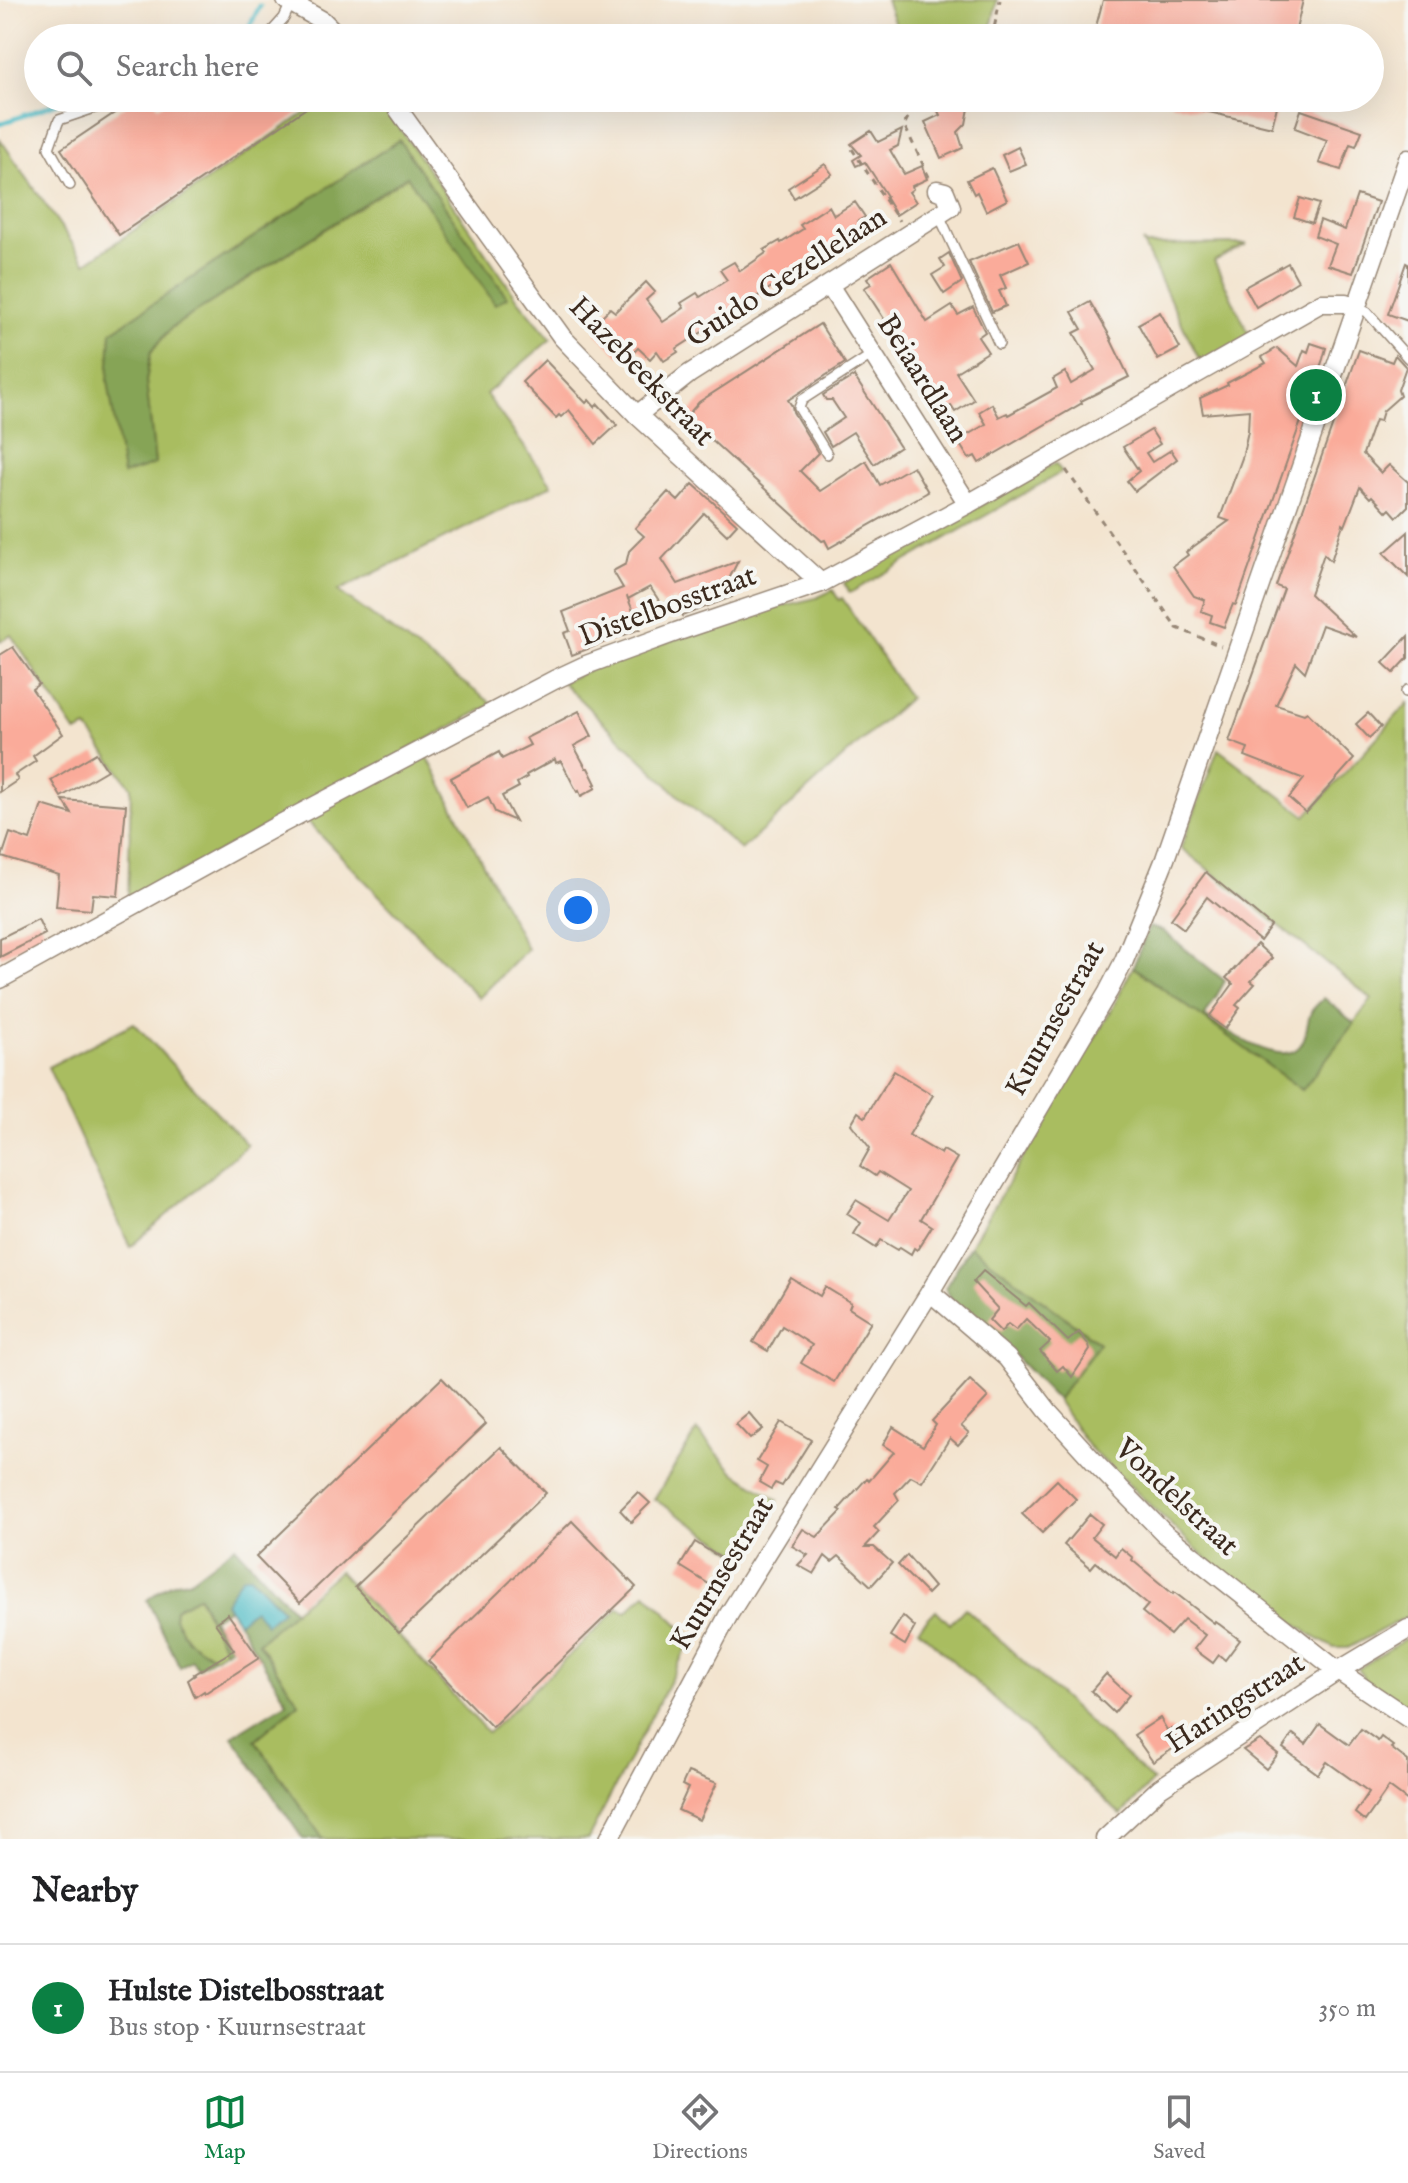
<!DOCTYPE html>
<html lang="en">
<head>
<meta charset="utf-8">
<style>
	body { margin:0; font-family:"IM FELL English",serif; background:#f6f6f6; color:#202124 }
	.you { position:absolute; left:578px; top:910px; width:28px; height:28px; margin:-20px; border:6px solid #fff; border-radius:50%; background:#1a73e8; box-shadow:0 0 0 12px #1a73e833 }
	.badge { display:grid; place-items:center; width:52px; height:52px; border-radius:50%; background:#0b8043; color:#fff; font-size:26px; font-weight:700 }
	.pin { position:absolute; translate:-50% -50%; border:4px solid #fff; box-shadow:0 2px 8px #0006 }
	.list { margin:0; padding:0; list-style:none }
	h2 { display:flex; justify-content:space-between; align-items:center; height:104px; margin:0; padding:0 32px; font-size:34px }
	h2 small { font-size:26px; font-weight:400; color:#757577 }
	.list li { display:grid; grid-template-columns:52px 1fr auto; gap:24px; align-items:center; box-sizing:border-box; height:128px; padding:0 32px; border-top:2px solid #e0e0e0 }
	.list b { display:block; font-size:30px; white-space:nowrap }
	.list p { margin:0; font-size:26px; white-space:nowrap; color:#757577 }
	.list em { font-size:26px; font-style:normal; color:#757577 }
	.icon { flex:none; width:44px; height:44px; fill:none; stroke:currentColor; stroke-width:2; stroke-linecap:round; stroke-linejoin:round }
	.map { position:relative; flex:none; width:1408px; height:1839px; overflow:hidden }
	.search { position:absolute; background:#fff; box-shadow:0 8px 32px #0002; left:24px; right:24px; top:24px; height:88px; display:flex; align-items:center; gap:20px; box-sizing:border-box; padding:0 28px; border-radius:44px; color:#757577; font-size:30px }
	.sheet { height:232px; background:#fff }
	nav { display:flex; justify-content:space-around; align-items:center; box-sizing:border-box; height:112px; border-top:2px solid #e0e0e0; background:#fff; font-size:22px; color:#757577 }
	nav a { display:grid; justify-items:center; gap:4px }
	nav .on { color:#0b8043 }
	.map>svg:first-child { display:block }
	.green { fill:#a9bd61; stroke:#727440; stroke-width:2; fill-rule:evenodd }
	.forest { fill:#86a457; stroke:#60673a; stroke-width:2 }
	.water { fill:#4ebcc6; stroke:#447372; stroke-width:2 }
	.lines { fill:none; stroke-linecap:round; stroke-linejoin:round }
	.stream { stroke:#4ebcc6; stroke-width:5 }
	.building { fill:#faab9a }
	.service-casing { stroke:#978776; stroke-width:12 }
	.minor-casing { stroke:#978776; stroke-width:21 }
	.path { stroke:#978776; stroke-width:3; stroke-dasharray:6 6; stroke-linecap:butt }
	.service { stroke:#fff; stroke-width:9 }
	.minor { stroke:#fff; stroke-width:18 }
	.labels { text-anchor:middle; dominant-baseline:central; stroke-width:8; stroke-linejoin:round; paint-order:stroke }
	.street-label { font-size:30px; fill:#3b2a1e; stroke:#f6f6f2 }
</style>
</head>
<body>
<div class="map">
<svg width="1408" height="1839" viewBox="0 0 1408 1839">
	<rect width="100%" height="100%" fill="#f6f6f2"/>
	<filter id="ink" filterUnits="userSpaceOnUse"><feTurbulence type="fractalNoise" baseFrequency=".0125" numOctaves="2"/><feDisplacementMap in="SourceGraphic" scale="16" xChannelSelector="R" yChannelSelector="G"/><feConvolveMatrix kernelMatrix="1 2 1 2 8 2 1 2 1" color-interpolation-filters="sRGB"/></filter>
	<filter id="wash" filterUnits="userSpaceOnUse"><feTurbulence type="fractalNoise" baseFrequency=".006" numOctaves="4" result="noise"/><feDisplacementMap in="SourceGraphic" scale="32" xChannelSelector="R" yChannelSelector="G"/><feGaussianBlur stdDeviation="1.8" result="paint"/><feColorMatrix in="noise" values="0 0 0 0 0 0 0 0 0 0 0 0 0 0 0 0 0 1.4 0 .05"/><feComposite in="paint" operator="in"/></filter>
	<g filter="url(#wash)">
		<rect width="100%" height="100%" fill="#f3e4cf"/>
		<g class="green">
			<path d="M886 0H997L989 38H900Z"/>
			<path d="M327 98H379L519 301 551 339 486 394 552 485 338 591 493 704 128 901 131 787 87 728 76 733 11 635 0 642V139L86 263ZM399 140 506 297 495 303 408 176 171 328 151 352 146 381 155 464 112 332Z"/>
			<path d="M1142 242 1146 245 1247 244 1214 261 1251 338 1202 365Z"/>
			<path d="M1055 463 1062 472 850 593 844 583Z"/>
			<path d="M833 590 839 600 842 598 909 698 741 850 679 796 562 682 613 659 769 609 816 598Z"/>
			<path d="M1408 703V1616L1348 1648H1334L1314 1637 1208 1560 1088 1446 1057 1400 1099 1343 970 1246 1111 1011 1133 967 1303 1089 1372 999 1181 848 1218 749 1306 816Z"/>
			<path d="M425 752 527 949 479 998 302 816Z"/>
			<path d="M134 1023 247 1145 130 1247 48 1067Z"/>
			<path d="M697 1431 735 1473 778 1500 742 1556 654 1499Z"/>
			<path d="M339 1571 488 1733 619 1608 626 1612 646 1593 692 1638 588 1839H323L255 1740 299 1703 258 1642Z"/>
			<path d="M198 1596 225 1650 214 1657 187 1640 174 1618 175 1609Z"/>
			<path d="M965 1608 1153 1781 1121 1815 918 1629 936 1610 950 1624Z"/>
			<path d="M1408 1637V1709L1366 1682 1358 1669Z"/>
		</g>
		<g class="forest">
			<path d="M399 140 507 297 495 304 407 176 171 328 151 352 146 381 155 464 123 475 108 381 111 332Z"/>
			<path d="M1149 927 1163 931 1225 981 1205 1016C1222 1028 1285 1073 1302 1043 1307 1034 1307 1022 1311 1012 1314 1007 1320 1002 1324 998L1354 1023 1302 1090 1133 967Z"/>
			<path d="M970 1246 1099 1343 1057 1400 1005 1346 954 1303 945 1288Z"/>
			<path d="M235 1546 294 1611 258 1643 299 1703 255 1740 323 1839H303L232 1736 287 1702 238 1622 254 1609 282 1610 250 1576 225 1603 229 1608 212 1619 230 1647 225 1650 199 1596 175 1609 174 1618 187 1640 214 1657 197 1668 192 1659 180 1667 147 1600C160 1591 172 1579 189 1581Z"/>
		</g>
		<path class="water" d="M244 1576H250L282 1610 266 1624 254 1609 238 1622 225 1603C232 1595 235 1582 244 1576Z"/>
		<g class="lines">
			<g class="stream">
				<path d="M240 38 248 29 260 6"/>
				<path d="M0 124 71 98"/>
			</g>
		</g>
		<g id="blocks">
			<g class="building">
				<path d="M1103 0H1303L1294 38H1093Z"/>
				<path d="M143 98H152L158 107 173 98H321L119 235 61 149 125 106Z"/>
				<path d="M953 98H971L966 124 958 132 963 148 941 158 925 122 940 115 935 105Z"/>
				<path d="M1172 98H1279L1272 127 1171 103Z"/>
				<path d="M1301 110 1362 131 1356 146 1350 144 1341 170 1319 163 1327 140 1295 128Z"/>
				<path d="M902 130 898 146 890 150 904 174 922 166 927 179 912 186 913 189 909 192 916 202 896 215 885 197 887 196 865 162 856 166 853 160 861 155 851 144 871 131 878 142Z"/>
				<path d="M1018 147 1026 164 1009 171 1002 155Z"/>
				<path d="M825 164 832 174 794 198 788 188Z"/>
				<path d="M992 168 1007 200 986 211 977 192 974 194 967 180Z"/>
				<path d="M1357 195 1378 202 1353 273 1328 265 1336 244 1315 236 1320 220 1345 230Z"/>
				<path d="M1300 198 1319 204 1312 223 1294 217Z"/>
				<path d="M855 202 865 217 858 221 863 228 676 349 678 352 664 361 657 351 650 359 638 348 631 355 626 350 620 356 596 333 602 326 597 321 610 308 615 312 646 282 655 292 646 300 663 322 684 308 681 303 697 293 700 297 727 280 720 270 734 262 740 271 766 253 764 250 780 241 781 243 803 229 800 225 829 206 834 215Z"/>
				<path d="M1019 241 1029 262 1000 275 1006 288 999 291 1006 306 992 312 969 262Z"/>
				<path d="M949 253 962 282 944 294 932 275 945 267 940 259Z"/>
				<path d="M891 262 927 322 952 306 958 315 973 307 985 332 978 337 988 352 956 372 974 400 955 412 951 406 944 411 864 288 871 284 867 278Z"/>
				<path d="M1288 263 1298 281 1256 307 1245 287Z"/>
				<path d="M1406 263 1408 264V321L1388 314Z"/>
				<path d="M1090 302 1111 338H1110L1129 377 1081 401 1082 403 979 463 975 456 969 459 959 443 966 440 964 437 986 424 979 412 992 404 999 417 1007 413 1008 415 1057 388 1053 379 1065 372 1071 384 1095 370 1074 333 1082 329 1072 312Z"/>
				<path d="M1160 312 1180 348 1158 360 1138 324Z"/>
				<path d="M820 324 845 363 788 400 792 406 793 412 818 453 800 471 820 491 866 461 880 485 913 466 928 492 829 548 825 540 822 541 686 417 699 402Z"/>
				<path d="M1311 343 1326 348 1323 359 1236 605 1233 604 1224 627 1210 622 1212 615 1201 611 1205 600 1194 596 1173 566 1188 555 1186 552 1229 521 1220 518 1242 458 1248 431 1249 410 1203 414 1200 398 1228 385 1227 383 1266 363 1262 357 1277 348 1298 366 1304 350 1308 352Z"/>
				<path d="M1359 350 1392 362 1395 355 1406 367 1398 390 1400 396 1383 411 1380 421 1375 420 1363 454 1381 473 1389 465 1408 482V506L1397 517 1390 509 1387 512 1372 496 1370 498 1360 487 1345 526 1343 524 1331 561 1324 554 1310 594 1356 637 1322 625 1305 672 1296 663 1276 705 1304 714 1307 712 1354 759 1306 813 1289 798 1304 779 1245 756 1248 748 1229 741 1284 589 1276 586Z"/>
				<path d="M545 360 586 403 589 400 595 407 598 404 617 425 596 444 569 410 561 417 559 415 556 418 522 382Z"/>
				<path d="M854 376 900 447 874 464 853 432 831 446 823 432 844 418 832 400H826L823 395Z"/>
				<path d="M1151 430 1160 444 1146 453 1152 462 1171 450 1177 459 1135 491 1127 481 1139 471 1123 447Z"/>
				<path d="M693 484 737 524 727 535 704 513 662 559 678 584 738 561 727 583 732 597 682 616 675 598 662 605 650 587 628 599 627 596 640 629 572 655 564 633 570 631 563 612 623 588 613 571 626 564 629 551 644 536 635 528 668 492 678 501Z"/>
				<path d="M1408 532V577L1384 553Z"/>
				<path d="M1408 636V658L1394 673 1383 663Z"/>
				<path d="M13 647 39 684 32 689 63 734 33 756 36 761 15 775 18 780 0 792V655Z"/>
				<path d="M579 711 592 736 574 746 586 768H588L596 784 594 785 596 788 581 796 579 791 577 792 561 761 556 763 555 759 526 775 527 777 517 783 519 787 502 796 515 821 495 812 488 797 467 808 451 778 499 752 502 759 530 745 526 738Z"/>
				<path d="M1368 713 1381 727 1369 738 1356 724Z"/>
				<path d="M96 753 107 770 61 797 51 780Z"/>
				<path d="M63 800 126 805 118 896 93 894 91 910 56 907 59 875 2 857 10 833 30 840 42 805 72 814Z"/>
				<path d="M1206 872 1271 926 1260 941 1207 897 1184 929 1171 919Z"/>
				<path d="M38 919 45 934 0 957V938Z"/>
				<path d="M1257 944 1272 958 1251 981 1255 984 1236 1005 1240 1008 1225 1029 1209 1017 1233 984 1226 978Z"/>
				<path d="M894 1071 933 1095 909 1135 941 1154 943 1150 957 1158 921 1219 932 1226 917 1250 914 1248 911 1254 900 1247 898 1250 881 1240 876 1248 854 1234 861 1223 847 1214 856 1200 889 1220 908 1191 878 1172 875 1176 860 1166 870 1148 851 1124 858 1112 865 1117Z"/>
				<path d="M983 1271 1026 1306 1029 1303 1068 1341 1079 1332 1089 1345 1090 1350 1072 1377 1063 1366 1057 1371 1040 1351 1050 1342 1026 1319 1016 1330 1008 1324 1001 1332 989 1320 998 1309 973 1282Z"/>
				<path d="M791 1278 820 1296 825 1287 851 1303 849 1308 871 1322 834 1382 801 1363 812 1345 782 1326 768 1351 753 1342Z"/>
				<path d="M442 1378 486 1424 300 1603 256 1557Z"/>
				<path d="M970 1380 988 1397 961 1426 969 1433 958 1445 950 1438 922 1482 911 1476 895 1493 899 1500 874 1527 879 1532 865 1547H874L892 1563 871 1586 839 1556 832 1562 825 1556 814 1574 798 1565 808 1555 792 1546 803 1529 817 1537 842 1511 839 1509 867 1478 869 1481 894 1452 883 1445 893 1427 923 1446 936 1425 932 1421Z"/>
				<path d="M749 1413 763 1429 750 1439 736 1424Z"/>
				<path d="M781 1422 811 1440 782 1486 775 1483 771 1489 759 1482 767 1467 757 1461Z"/>
				<path d="M501 1447 546 1493 399 1633 355 1587Z"/>
				<path d="M1057 1480 1076 1499 1042 1533 1022 1514Z"/>
				<path d="M638 1492 650 1503 631 1522 620 1510Z"/>
				<path d="M1090 1514 1102 1524 1092 1537 1115 1556 1121 1548 1133 1558 1132 1560 1173 1594 1174 1592 1214 1623 1215 1621 1240 1640 1225 1660 1219 1655 1213 1663 1194 1649 1205 1635 1184 1619 1170 1635 1142 1612 1148 1605 1096 1562 1091 1568 1064 1545Z"/>
				<path d="M572 1521 636 1587 492 1727 428 1661Z"/>
				<path d="M695 1542 724 1560 709 1584 680 1566Z"/>
				<path d="M907 1555 934 1587 927 1594 898 1565Z"/>
				<path d="M228 1614 259 1658 205 1693 204 1691 195 1697 188 1680 195 1675 194 1674 234 1650 215 1623Z"/>
				<path d="M903 1616 915 1627 905 1645 890 1636Z"/>
				<path d="M1106 1674 1129 1695 1114 1713 1091 1691Z"/>
				<path d="M1160 1718 1167 1730 1171 1729 1180 1744 1153 1762 1134 1735Z"/>
				<path d="M1320 1724 1349 1745 1361 1729 1378 1741 1381 1737 1393 1746 1391 1748 1408 1761V1801L1389 1787 1365 1821 1355 1813 1369 1792 1327 1762 1318 1774 1283 1748 1293 1734 1306 1744Z"/>
				<path d="M1260 1740 1278 1754 1266 1769 1243 1750Z"/>
				<path d="M688 1772 717 1783 699 1820 678 1810 688 1788 682 1785Z"/>
			</g>
		</g>
	</g>
	<g filter="url(#ink)">
		<use href="#blocks" fill-opacity="0" stroke="#978776" stroke-width="2"/>
		<g class="lines">
			<g class="service-casing">
				<g id="service">
					<path d="M266 38 284 18 291 3"/>
					<path d="M70 185 49 148 59 120 124 98"/>
					<path d="M939 215 999 344"/>
					<path d="M1356 307 1367 312 1408 358"/>
					<path d="M827 454 799 408 802 400 873 354"/>
					<path d="M1406 692 1408 690"/>
				</g>
			</g>
			<g class="minor-casing">
				<g id="minor">
					<path d="M286 0 323 21 340 38"/>
					<path d="M390 98 562 337 637 415 821 583"/>
					<path d="M829 285 968 504"/>
					<path d="M637 415 689 374 951 207 945 192 937 190"/>
					<path d="M0 979 273 828 554 680 586 665 676 632 821 583 968 504 1321 303H1346L1356 307"/>
					<path d="M930 1292 1007 1358 1048 1411 1099 1467 1164 1533 1338 1671 1408 1718"/>
					<path d="M609 1839 729 1614 930 1292 1108 992 1123 963 1165 859 1408 159"/>
					<path d="M1105 1839 1160 1788 1338 1671 1408 1629"/>
				</g>
			</g>
			<g class="path">
				<path d="M992 38 1000 0"/>
				<path d="M852 149 899 221"/>
				<path d="M929 177 904 125 912 110 945 98"/>
				<path d="M1066 470 1177 628 1221 646"/>
			</g>
			<use href="#service" class="service"/>
			<use href="#minor" class="minor"/>
		</g>
	</g>
	<g class="labels">
		<g class="street-label">
			<text transform="translate(787 278) rotate(-33)">Guido Gezellelaan</text>
			<text transform="translate(641 372) rotate(46)">Hazebeekstraat</text>
			<text transform="translate(922 379) rotate(58)">Beiaardlaan</text>
			<text transform="translate(668 607) rotate(-20)">Distelbosstraat</text>
			<text transform="translate(1056 1019) rotate(-61)">Kuurnsestraat</text>
			<text transform="translate(1176 1498) rotate(43)">Vondelstraat</text>
			<text transform="translate(723 1574) rotate(-59)">Kuurnsestraat</text>
			<text transform="translate(1236 1704) rotate(-33)">Haringstraat</text>
		</g>
	</g>
</svg>
<div class="you"></div>
<div class="pin badge" style="left:1316px;top:395px">1</div>
<div class="search"><svg class="icon" aria-label="search" viewBox="0 0 24 24"><circle cx="10" cy="10" r="6"/><path d="M15 15l6 6"/></svg>Search here</div>
</div>
<section class="sheet">
<h2>Nearby<small></small></h2>
<ul class="list">
<li><span class="badge">1</span><div><b>Hulste Distelbosstraat</b><p>Bus stop · Kuurnsestraat</p></div><em>350 m</em></li>
</ul>
</section>
<nav>
<a class="on"><svg class="icon" aria-label="map" viewBox="0 0 24 24"><path d="M3 6l6-2 6 2 6-2v14l-6 2-6-2-6 2zM9 4v14M15 6v14"/></svg>Map</a>
<a><svg class="icon" aria-label="directions" viewBox="0 0 24 24"><path d="M12 3l9 9-9 9-9-9zM9 14v-3h6M13 9l2 2-2 2"/></svg>Directions</a>
<a><svg class="icon" aria-label="saved" viewBox="0 0 24 24"><path d="M7 4h10v16l-5-4-5 4z"/></svg>Saved</a>
</nav>
</body>
</html>
